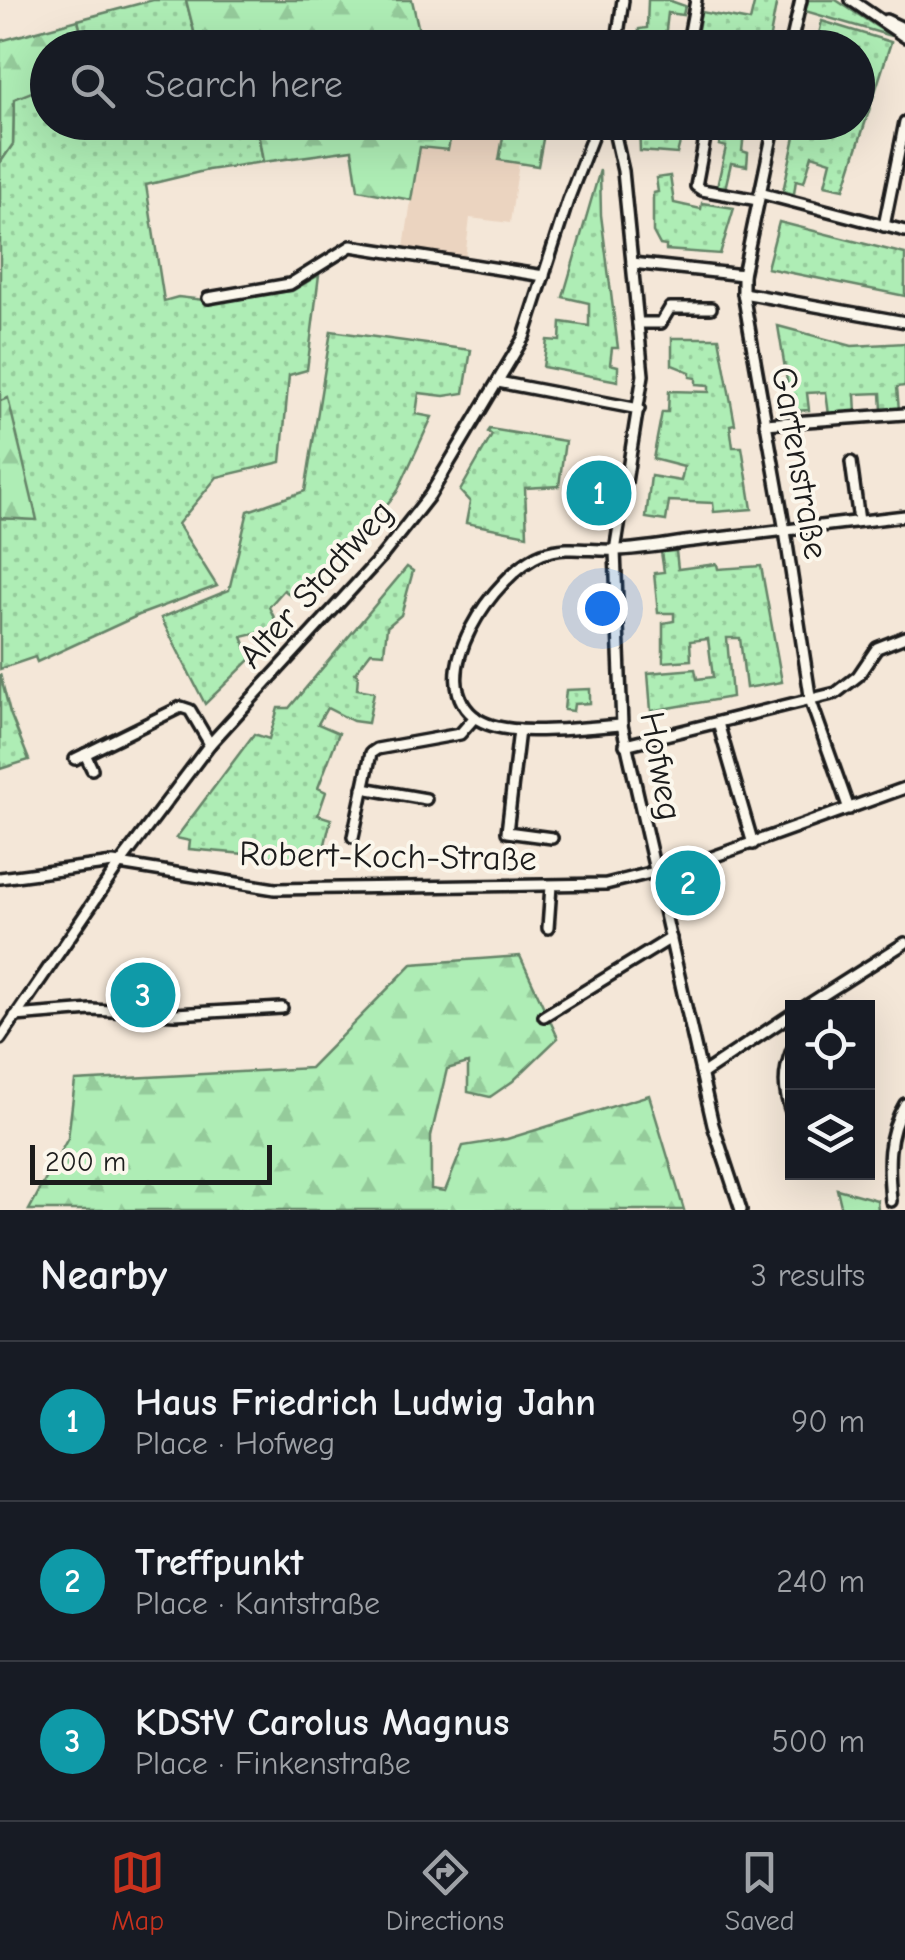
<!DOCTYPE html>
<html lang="en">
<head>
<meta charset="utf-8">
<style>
	body { margin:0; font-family:"Comic Neue",sans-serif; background:#242831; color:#f1f3f6 }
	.controls { position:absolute; right:30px; bottom:30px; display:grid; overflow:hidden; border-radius:0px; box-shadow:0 10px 40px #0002 }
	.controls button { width:90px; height:90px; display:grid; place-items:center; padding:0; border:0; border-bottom:2px solid #363941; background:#171b24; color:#f1f3f6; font:50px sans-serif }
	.scale { position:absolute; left:30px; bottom:25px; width:242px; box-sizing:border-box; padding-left:10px; border:5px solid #1c1c1c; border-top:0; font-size:28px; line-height:35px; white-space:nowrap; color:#1c1c1c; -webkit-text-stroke:8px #fbf7ec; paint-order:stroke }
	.you { position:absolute; left:602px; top:608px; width:35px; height:35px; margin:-25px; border:8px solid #fff; border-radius:50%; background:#1a73e8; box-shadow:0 0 0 15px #1a73e833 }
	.badge { display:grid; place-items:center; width:65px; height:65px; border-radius:50%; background:#c8321e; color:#fff; font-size:32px; font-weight:700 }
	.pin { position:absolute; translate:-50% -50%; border:5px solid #fff; box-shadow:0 2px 10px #0006 }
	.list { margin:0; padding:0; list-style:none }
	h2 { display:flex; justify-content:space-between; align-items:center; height:130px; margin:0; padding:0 40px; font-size:42px }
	h2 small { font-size:32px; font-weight:400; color:#9ea1a6 }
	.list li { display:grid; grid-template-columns:65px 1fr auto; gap:30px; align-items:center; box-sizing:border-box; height:160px; padding:0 40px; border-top:2px solid #363941 }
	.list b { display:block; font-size:38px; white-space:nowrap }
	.list p { margin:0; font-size:32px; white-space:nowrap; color:#9ea1a6 }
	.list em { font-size:32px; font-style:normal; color:#9ea1a6 }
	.icon { flex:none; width:55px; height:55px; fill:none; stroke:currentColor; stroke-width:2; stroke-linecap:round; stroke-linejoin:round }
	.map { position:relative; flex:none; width:905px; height:1210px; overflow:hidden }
	.search { position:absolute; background:#171b24; box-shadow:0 10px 40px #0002; left:30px; right:30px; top:30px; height:110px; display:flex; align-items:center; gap:25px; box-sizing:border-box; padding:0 35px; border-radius:55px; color:#9ea1a6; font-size:38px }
	.sheet { height:610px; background:#171b24 }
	nav { display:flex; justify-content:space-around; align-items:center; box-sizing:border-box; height:140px; border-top:2px solid #363941; background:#171b24; font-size:28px; color:#9ea1a6 }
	nav a { display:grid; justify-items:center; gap:5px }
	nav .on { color:#c8321e }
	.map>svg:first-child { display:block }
	.built { fill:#ebd4c0 }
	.green { fill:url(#green-dots); stroke:#658468; stroke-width:2.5 }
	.forest { fill:url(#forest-firs); stroke:#658468; stroke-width:2.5 }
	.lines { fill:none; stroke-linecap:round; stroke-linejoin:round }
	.minor-casing { stroke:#1c1c1c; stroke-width:16 }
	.minor { stroke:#fbf7ec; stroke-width:9 }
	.labels { text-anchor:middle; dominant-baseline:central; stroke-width:8; stroke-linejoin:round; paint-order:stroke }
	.street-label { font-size:35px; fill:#1c1c1c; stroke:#fbf7ec }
</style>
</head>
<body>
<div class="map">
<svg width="905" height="1210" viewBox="0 0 905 1210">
	<defs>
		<pattern id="green-dots" width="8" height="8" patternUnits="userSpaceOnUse" patternTransform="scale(2.5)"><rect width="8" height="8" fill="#aeedb5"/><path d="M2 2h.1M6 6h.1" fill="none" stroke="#95cb9b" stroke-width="1.8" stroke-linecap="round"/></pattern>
		<pattern id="forest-firs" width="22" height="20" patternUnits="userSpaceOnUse" patternTransform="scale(2.5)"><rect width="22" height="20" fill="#aeedb5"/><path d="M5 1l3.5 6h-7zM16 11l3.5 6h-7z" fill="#95cb9b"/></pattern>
	</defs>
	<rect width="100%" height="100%" fill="#f4e7d8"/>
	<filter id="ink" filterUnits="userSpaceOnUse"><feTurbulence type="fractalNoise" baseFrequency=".01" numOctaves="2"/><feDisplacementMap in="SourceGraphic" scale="20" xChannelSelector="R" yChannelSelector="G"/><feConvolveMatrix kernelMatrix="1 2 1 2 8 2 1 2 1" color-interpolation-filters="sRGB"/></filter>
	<g filter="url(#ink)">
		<path class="built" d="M453 124 481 128 485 134 503 137 499 160 519 163 510 223 470 218 465 258 404 248 419 147Z"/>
		<g class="green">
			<path d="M153 0H186L198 47H84L78 20Z"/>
			<path d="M648 0H668L685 6 683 15 668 13 665 38 679 42V47H638L639 29 647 28Z"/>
			<path d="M755 0H777L768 47H695L701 12 750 21Z"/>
			<path d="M808 0H836L891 36 805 11Z"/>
			<path d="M822 21 891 42 844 189 825 185 831 161 812 155 804 182 796 180 794 194 783 191 798 123 858 122V48L816 47Z"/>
			<path d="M47 86 48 122 274 123 257 126 263 162 208 170 146 185 164 301 178 297 204 300 292 291 319 275 307 370 289 375 281 462 217 477 178 524 217 586 139 615 37 662 35 657 0 669V518L36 520 7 399 0 401V163L13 144 14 98Z"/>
			<path d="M517 123H546L538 166 499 160 503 137 485 134 481 128Z"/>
			<path d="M639 123H685L677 154 640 151Z"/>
			<path d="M724 123 745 124 742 151 748 153 747 166 731 163 725 189 717 187 726 147 719 145Z"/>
			<path d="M600 170 601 215 618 348H612L610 364 618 366V381L543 367 547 340 560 341 561 322 589 326V303L563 297Z"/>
			<path d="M670 176 674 203 701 209 702 203 734 208 720 254 666 250V246L660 245 653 232V193L658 192 656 178Z"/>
			<path d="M779 222 905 254V296L767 268Z"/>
			<path d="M778 326 852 346 905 343V386L897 387 899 410H882L881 393 855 394 856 413 829 415 826 392 807 393 809 410 792 411Z"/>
			<path d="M331 331 471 350 464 393 444 396 419 393 416 414 432 417 397 492 343 558 334 553 293 597 284 590 269 607 279 628 242 637 251 659 205 704 161 618 229 590 248 511 305 491Z"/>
			<path d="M672 338H719L735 424 730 425 733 447H742L752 509 714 512 713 503 669 501 666 521 646 518 651 476 681 481 684 467 653 459 662 412H668L669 391 709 392V385L696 384V378L690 377V372L672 365Z"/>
			<path d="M490 429 565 441 559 486 525 488 527 535 466 523 470 502 460 491 492 435 488 432Z"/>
			<path d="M676 551 678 569 717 564 718 569 761 566 782 682 746 688 740 638H727L732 697 651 711 648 673 695 669 697 679 713 677 708 639 690 641 691 660 663 662V623L674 621V613H658L654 573 664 572 661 552Z"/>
			<path d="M407 567 413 571 401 615 387 627 384 653 371 652 355 673 358 675 357 689 374 692 368 723 353 721 327 708 318 724 339 733 318 788 326 792 318 815 331 819 321 861 189 849 190 841 176 838 254 734 269 739 278 708H289Z"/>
			<path d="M0 674 10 713 29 760 0 769Z"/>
			<path d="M590 689V703L574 704 573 711 564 710 566 690Z"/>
		</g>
		<g class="forest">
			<path d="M186 0H412L420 35 514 33 517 41 475 48 198 47Z"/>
			<path d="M78 20 84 47 48 48 47 86 14 99 13 144 0 163V41Z"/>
			<path d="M274 122H517V123L481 128 453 124 448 150 420 147 411 200 358 190 352 150 263 162 257 126Z"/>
			<path d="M8 398 37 520 0 518V401Z"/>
			<path d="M520 956 558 1038 513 1081 490 1097 468 1092V1063L447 1069 431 1136V1189L445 1191 463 1146 507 1139 649 1095 684 1210H29L68 1138 75 1081 310 1068 412 964Z"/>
			<path d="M837 1189 877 1200 878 1210H842Z"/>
		</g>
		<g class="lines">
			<g class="minor-casing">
				<g id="minor">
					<path d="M851 0 905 37"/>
					<path d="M886 20 905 29"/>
					<path d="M616 48 623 0"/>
					<path d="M687 48 696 0"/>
					<path d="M790 48 801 0"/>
					<path d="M612 122 623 171 643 375 615 551 622 725 713 1125 741 1210"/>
					<path d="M708 122 696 186 702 190 758 200"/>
					<path d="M775 122 743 275V293L785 531 811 702 849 809"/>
					<path d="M760 193 905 231"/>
					<path d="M884 226 905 122"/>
					<path d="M632 263 743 275"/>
					<path d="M743 293 905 322"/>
					<path d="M208 298 290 284 351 246 544 276"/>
					<path d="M638 323H661L670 308H711"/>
					<path d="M498 382 639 409"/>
					<path d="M765 424 905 414"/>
					<path d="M851 462 859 521"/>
					<path d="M718 723 753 844"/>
					<path d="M622 725C585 727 511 739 479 720 418 681 496 572 542 554 568 544 592 552 618 550 643 549 668 544 693 541 764 533 834 524 905 516"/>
					<path d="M519 730 507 832 552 838"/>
					<path d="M625 745 836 693 858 676 877 648 905 637"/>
					<path d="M85 754 92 769"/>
					<path d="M75 759 181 707 190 710 210 744"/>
					<path d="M363 788 426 799"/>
					<path d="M353 837 371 753 377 749 460 734 475 717"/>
					<path d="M0 878 113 863 275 889 606 884 707 859 905 788"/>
					<path d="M548 928 551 886"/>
					<path d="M803 1008 905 943"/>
					<path d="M15 1016 91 1010 175 1014 282 1008"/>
					<path d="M544 1016 671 938"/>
					<path d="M0 1039 116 869 210 744 382 556 430 495 524 337 568 200 598 122"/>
					<path d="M792 1050C783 1073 783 1091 792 1114"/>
					<path d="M702 1074 792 1014"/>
					<path d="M891 1201C888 1166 886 1135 905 1104"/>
				</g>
			</g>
			<use href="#minor" class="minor"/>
		</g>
	</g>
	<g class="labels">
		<g class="street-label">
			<text transform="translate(800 463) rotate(80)">Gartenstraße</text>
			<text transform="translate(316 584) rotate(-48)">Alter Stadtweg</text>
			<text transform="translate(661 766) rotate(80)">Hofweg</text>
			<text transform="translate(388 856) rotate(1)">Robert-Koch-Straße</text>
		</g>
	</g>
</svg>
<div class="controls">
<button><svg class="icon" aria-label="locate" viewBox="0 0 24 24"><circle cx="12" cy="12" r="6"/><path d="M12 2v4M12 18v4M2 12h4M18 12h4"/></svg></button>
<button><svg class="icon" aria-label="layers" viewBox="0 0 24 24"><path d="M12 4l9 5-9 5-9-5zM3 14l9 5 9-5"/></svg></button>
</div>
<div class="scale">200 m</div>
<div class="you"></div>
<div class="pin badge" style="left:599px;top:493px;background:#0f9aa8">1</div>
<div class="pin badge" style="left:688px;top:883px;background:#0f9aa8">2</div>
<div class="pin badge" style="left:143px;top:995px;background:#0f9aa8">3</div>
<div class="search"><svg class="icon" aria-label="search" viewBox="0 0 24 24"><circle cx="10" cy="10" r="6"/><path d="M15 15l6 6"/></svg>Search here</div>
</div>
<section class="sheet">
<h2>Nearby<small>3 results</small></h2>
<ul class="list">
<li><span class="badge" style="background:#0f9aa8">1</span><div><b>Haus Friedrich Ludwig Jahn</b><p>Place · Hofweg</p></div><em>90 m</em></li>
<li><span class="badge" style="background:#0f9aa8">2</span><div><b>Treffpunkt</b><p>Place · Kantstraße</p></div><em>240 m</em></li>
<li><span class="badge" style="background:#0f9aa8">3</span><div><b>KDStV Carolus Magnus</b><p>Place · Finkenstraße</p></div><em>500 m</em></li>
</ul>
</section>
<nav>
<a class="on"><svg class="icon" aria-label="map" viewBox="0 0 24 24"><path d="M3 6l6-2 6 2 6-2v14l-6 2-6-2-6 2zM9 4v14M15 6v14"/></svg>Map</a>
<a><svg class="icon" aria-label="directions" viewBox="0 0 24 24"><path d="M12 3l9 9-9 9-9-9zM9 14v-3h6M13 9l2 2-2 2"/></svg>Directions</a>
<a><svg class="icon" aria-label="saved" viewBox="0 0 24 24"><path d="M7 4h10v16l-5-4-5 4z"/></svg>Saved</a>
</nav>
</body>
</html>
